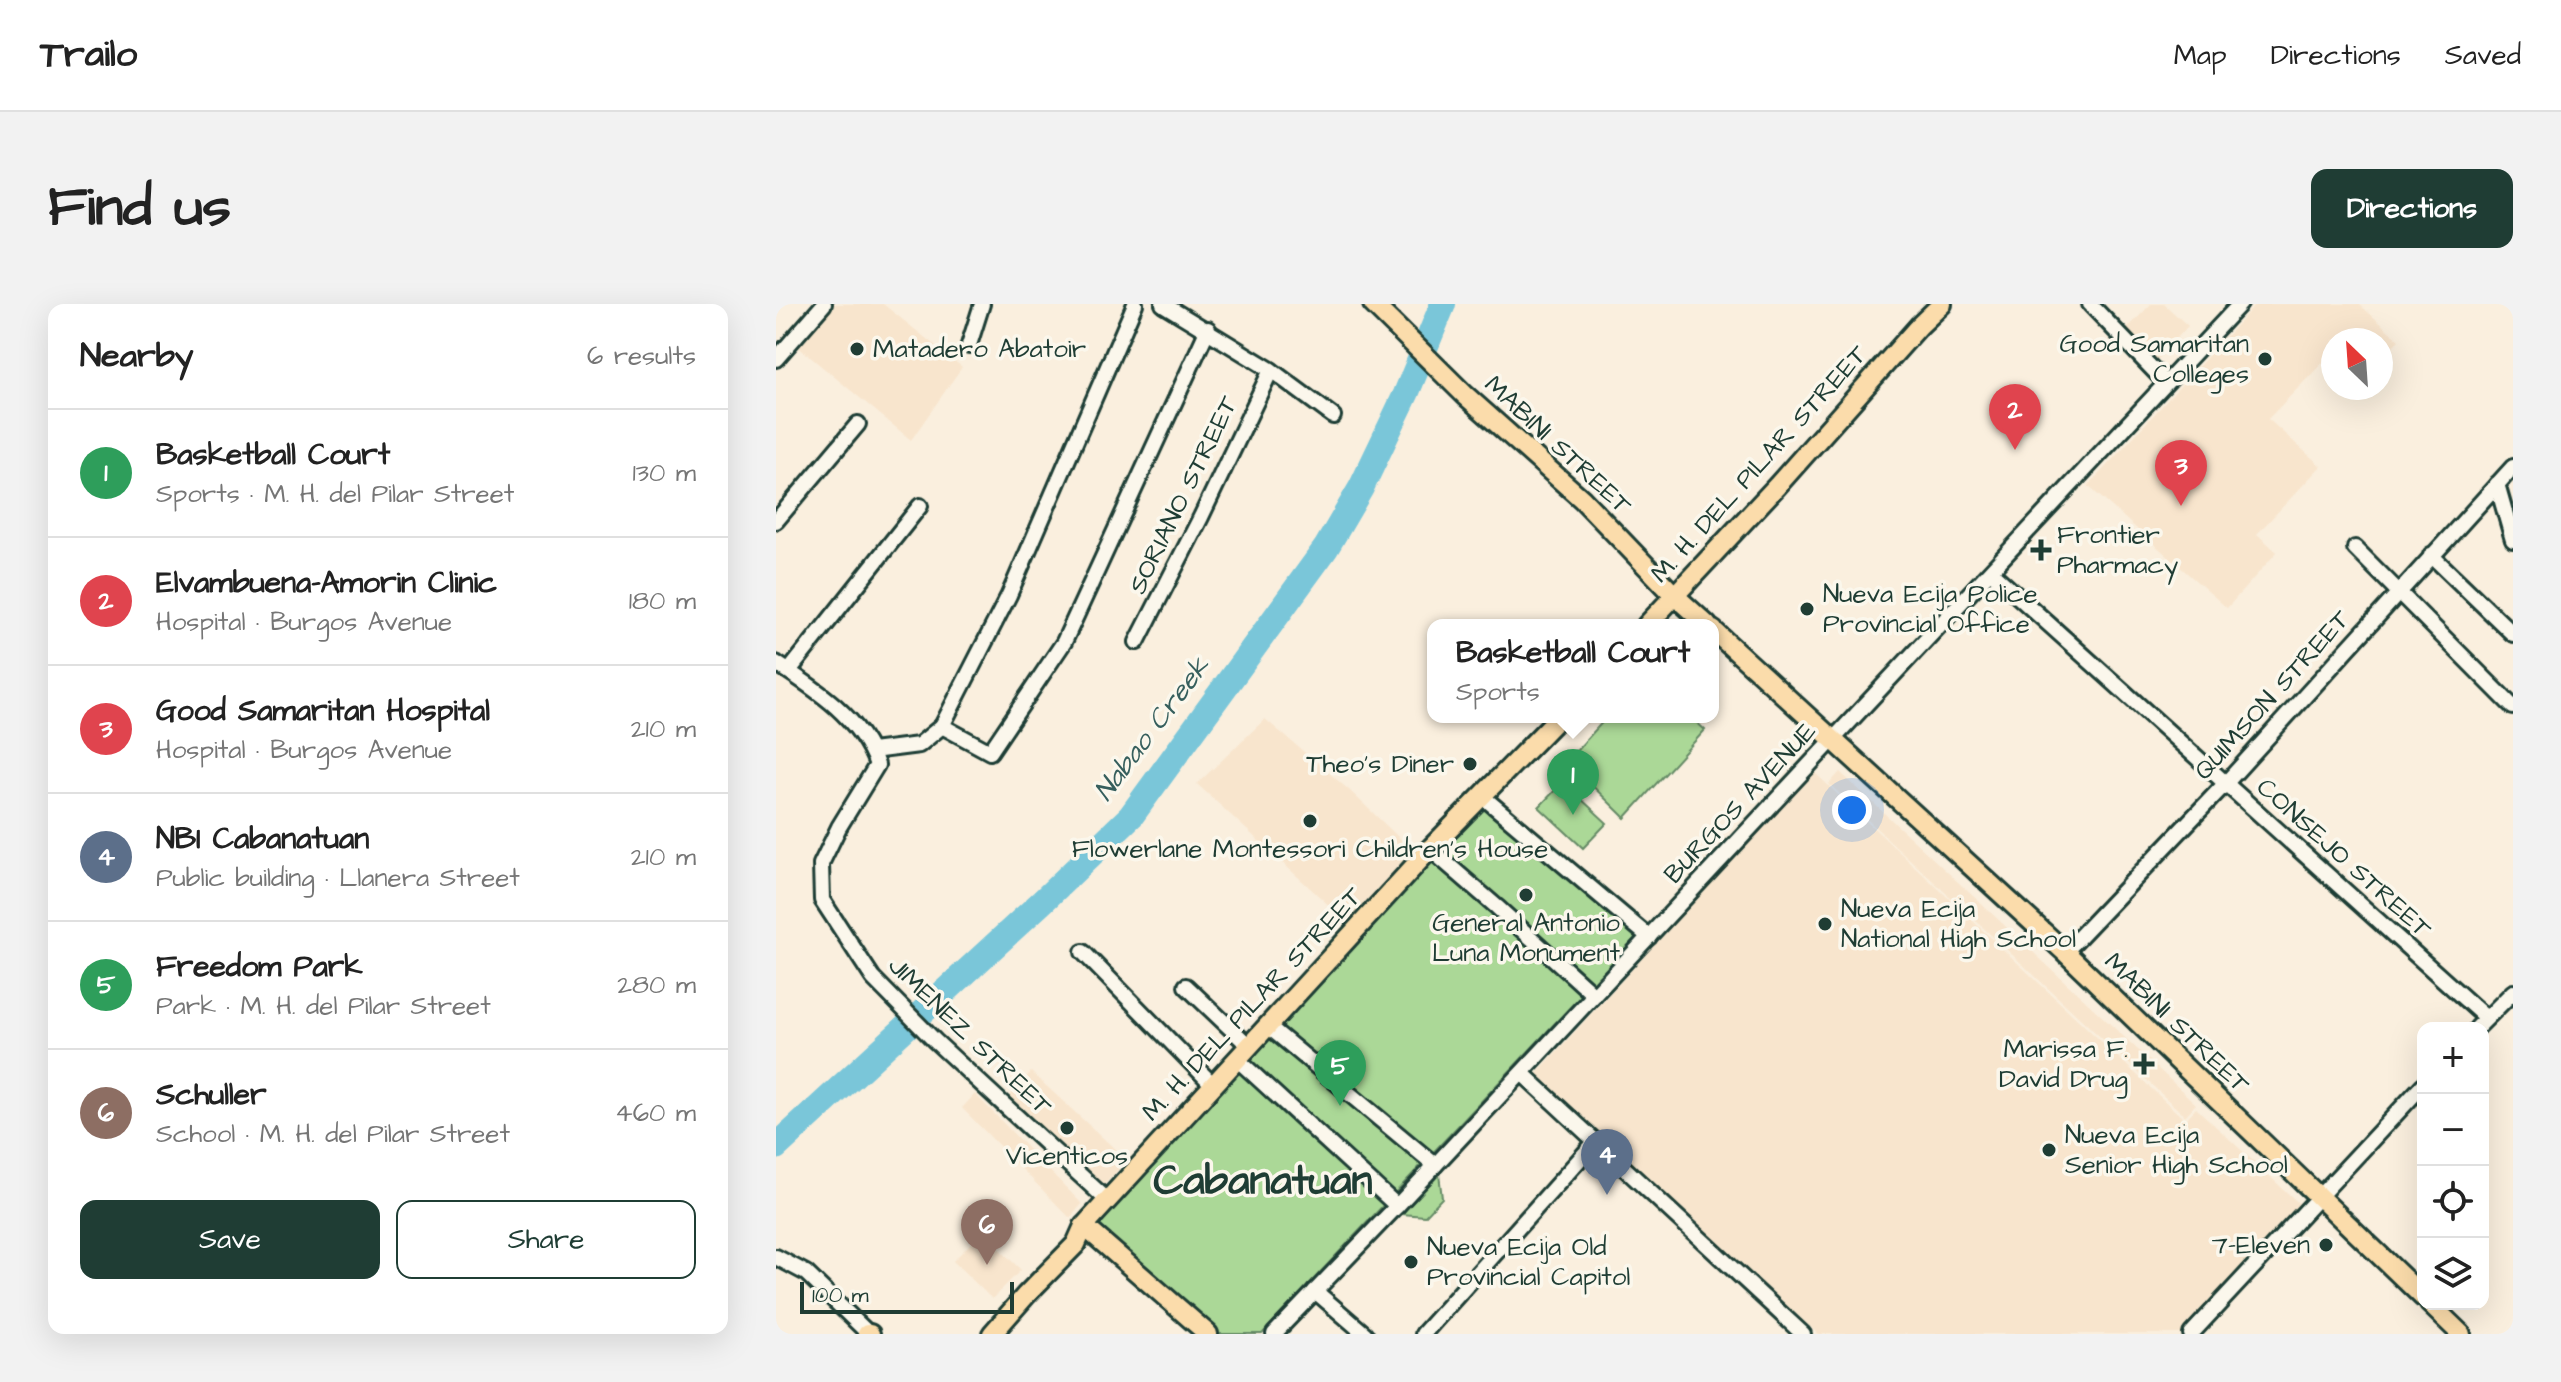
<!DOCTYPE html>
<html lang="en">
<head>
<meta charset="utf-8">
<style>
	body { margin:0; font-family:"Architects Daughter",sans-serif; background:#f2f2f2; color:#222 }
	.controls { position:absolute; right:24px; bottom:24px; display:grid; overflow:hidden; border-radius:16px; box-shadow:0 8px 32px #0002 }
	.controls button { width:72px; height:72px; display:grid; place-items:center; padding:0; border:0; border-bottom:2px solid #e0e0e0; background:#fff; color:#222; font:40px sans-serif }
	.compass { position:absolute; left:1545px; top:24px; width:72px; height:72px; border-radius:50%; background:#fff; box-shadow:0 8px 32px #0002; rotate:335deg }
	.scale { position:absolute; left:24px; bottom:20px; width:214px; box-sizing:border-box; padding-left:8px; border:4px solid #1f3d34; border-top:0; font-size:22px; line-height:28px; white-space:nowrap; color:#1f3d34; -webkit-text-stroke:6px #fbf7ec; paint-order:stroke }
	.you { position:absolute; left:1076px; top:506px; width:28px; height:28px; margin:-20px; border:6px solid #fff; border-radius:50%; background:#1a73e8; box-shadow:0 0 0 12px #1a73e833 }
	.badge { display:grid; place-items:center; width:52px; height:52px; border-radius:50%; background:#1f3d34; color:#fff; font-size:26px; font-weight:700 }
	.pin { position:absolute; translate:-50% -66px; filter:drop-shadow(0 2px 4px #0008) }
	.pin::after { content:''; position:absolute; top:42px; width:28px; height:24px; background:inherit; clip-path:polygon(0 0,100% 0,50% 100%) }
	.popup { position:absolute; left:651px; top:315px; width:292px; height:104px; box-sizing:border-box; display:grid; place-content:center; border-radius:16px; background:#fff; filter:drop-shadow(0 2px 6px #0005); font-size:26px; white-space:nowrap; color:#767676 }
	.popup b { font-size:30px; color:#222 }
	.popup::after { content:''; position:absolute; left:50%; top:100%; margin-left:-16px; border:16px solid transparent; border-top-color:#fff }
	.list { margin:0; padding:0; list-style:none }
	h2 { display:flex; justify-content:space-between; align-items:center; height:104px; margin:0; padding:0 32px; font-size:34px }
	h2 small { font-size:26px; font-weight:400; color:#767676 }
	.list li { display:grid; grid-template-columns:52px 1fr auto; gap:24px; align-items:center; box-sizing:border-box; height:128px; padding:0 32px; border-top:2px solid #e0e0e0 }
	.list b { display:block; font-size:30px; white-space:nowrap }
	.list p { margin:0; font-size:26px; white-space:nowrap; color:#767676 }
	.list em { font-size:26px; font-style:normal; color:#767676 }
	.actions { display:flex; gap:16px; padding:24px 32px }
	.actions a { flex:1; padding:18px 0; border:2px solid #1f3d34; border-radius:16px; text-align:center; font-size:28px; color:#1f3d34 }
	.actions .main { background:#1f3d34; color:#fff }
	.icon { flex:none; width:44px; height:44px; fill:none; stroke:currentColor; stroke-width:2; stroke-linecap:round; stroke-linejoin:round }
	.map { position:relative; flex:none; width:1737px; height:1030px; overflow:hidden; border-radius:16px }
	header { display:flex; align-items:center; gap:48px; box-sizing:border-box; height:112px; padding:0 40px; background:#fff; border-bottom:2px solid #e0e0e0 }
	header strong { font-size:38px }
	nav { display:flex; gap:44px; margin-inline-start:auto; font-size:28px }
	.intro { display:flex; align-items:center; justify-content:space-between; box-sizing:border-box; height:192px; padding:0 48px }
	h1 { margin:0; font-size:56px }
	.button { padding:20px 36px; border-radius:16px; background:#1f3d34; color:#fff; font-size:28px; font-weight:700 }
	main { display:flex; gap:48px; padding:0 48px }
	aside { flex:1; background:#fff; border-radius:16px; box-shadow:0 8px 32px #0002 }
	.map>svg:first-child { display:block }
	.built { fill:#f8e5cd }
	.green { fill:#abd897; stroke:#658a66; stroke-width:2 }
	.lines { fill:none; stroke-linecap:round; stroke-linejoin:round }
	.river { stroke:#7ac6d9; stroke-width:26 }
	.minor-casing { stroke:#1f3d34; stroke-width:20 }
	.major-casing { stroke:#1f3d34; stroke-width:24 }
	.minor { stroke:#fbf7ec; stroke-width:14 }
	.major { stroke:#fbdcab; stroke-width:18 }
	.poi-dot { fill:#1f3d34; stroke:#fbf7ec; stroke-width:3 }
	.labels { text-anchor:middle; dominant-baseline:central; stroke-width:7; stroke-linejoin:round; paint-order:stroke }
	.poi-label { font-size:26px; fill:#1f3d34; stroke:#fbf7ec; text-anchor:start }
	.street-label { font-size:26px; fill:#1f3d34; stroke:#fbf7ec }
	.water-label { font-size:28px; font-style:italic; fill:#365f5d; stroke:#fbf7ec }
	.town-label { font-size:42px; font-weight:bold; fill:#1f3d34; stroke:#fbf7ec }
</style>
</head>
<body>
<header>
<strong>Trailo</strong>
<nav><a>Map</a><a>Directions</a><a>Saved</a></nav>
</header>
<div class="intro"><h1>Find us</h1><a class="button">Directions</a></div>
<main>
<aside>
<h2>Nearby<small>6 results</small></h2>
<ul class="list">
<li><span class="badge" style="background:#2e9e5b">1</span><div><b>Basketball Court</b><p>Sports · M. H. del Pilar Street</p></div><em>130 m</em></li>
<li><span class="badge" style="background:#e0444e">2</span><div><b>Elvambuena-Amorin Clinic</b><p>Hospital · Burgos Avenue</p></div><em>180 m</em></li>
<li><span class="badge" style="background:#e0444e">3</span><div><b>Good Samaritan Hospital</b><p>Hospital · Burgos Avenue</p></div><em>210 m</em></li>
<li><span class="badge" style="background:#5c6f8a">4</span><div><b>NBI Cabanatuan</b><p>Public building · Llanera Street</p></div><em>210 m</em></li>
<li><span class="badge" style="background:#2e9e5b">5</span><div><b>Freedom Park</b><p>Park · M. H. del Pilar Street</p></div><em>280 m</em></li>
<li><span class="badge" style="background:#8d6e63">6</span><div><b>Schuller</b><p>School · M. H. del Pilar Street</p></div><em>460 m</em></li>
</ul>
<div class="actions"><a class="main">Save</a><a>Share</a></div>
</aside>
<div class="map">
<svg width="1737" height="1030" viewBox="0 0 1737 1030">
	<rect width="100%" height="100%" fill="#faefde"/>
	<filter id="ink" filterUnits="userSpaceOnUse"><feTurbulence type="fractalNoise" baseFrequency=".0125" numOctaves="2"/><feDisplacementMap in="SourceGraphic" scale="16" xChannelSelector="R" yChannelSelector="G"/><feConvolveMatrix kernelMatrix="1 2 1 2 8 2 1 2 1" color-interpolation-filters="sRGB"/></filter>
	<g filter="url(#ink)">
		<g class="built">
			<path d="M57 0H107L186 63 135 136 21 42Z"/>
			<path d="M1375 0H1388L1412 22 1380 57 1348 28Z"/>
			<path d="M1480 0H1583L1623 36 1605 53V36H1557V48L1492 115 1545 162 1481 230 1501 248 1451 304 1312 182Z"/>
			<path d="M489 415 573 486 638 548 571 618 421 480Z"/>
			<path d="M1038 468 1409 816 1420 804 1530 906 1415 1030H1042L759 771Z"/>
			<path d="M1064 468 1420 800 1409 812 1053 480Z"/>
			<path d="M255 768 351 856 328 881 232 793Z"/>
			<path d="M199 790 306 900 294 914 186 804Z"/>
			<path d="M206 928 245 966 216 995 177 957Z"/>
		</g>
		<g class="green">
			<path d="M831 413H915L929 426 849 514 791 457Z"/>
			<path d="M787 478 831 519 807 544 763 503Z"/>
			<path d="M707 497 861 632 486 1030H442L315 918Z"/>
			<path d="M663 870 666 894 649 912 625 910Z"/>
		</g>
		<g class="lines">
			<path class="river" d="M0 843 267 597 355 512 550 244 585 184 630 90 667 0"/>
			<g class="minor-casing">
				<g id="minor">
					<path d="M387 0 495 66 557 112"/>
					<path d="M1314 0 1389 78"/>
					<path d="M193 41 206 0"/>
					<path d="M0 55 48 0"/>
					<path d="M1721 180 1737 236"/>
					<path d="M0 217 82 120"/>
					<path d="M1579 244 1737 403"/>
					<path d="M1655 251 1737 330"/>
					<path d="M1215 268 1710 714"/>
					<path d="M361 338 425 213 495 66"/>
					<path d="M0 359C40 385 85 414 101 461L63 523 45 560 46 596 97 674 159 737 331 896"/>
					<path d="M13 367 144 202"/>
					<path d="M166 422 233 291 359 0"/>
					<path d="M96 447 143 441 166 422 214 448 288 338 432 25"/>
					<path d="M706 492 873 633"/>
					<path d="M654 545 721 603 818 691"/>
					<path d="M307 648 437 781"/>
					<path d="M1289 648 1449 480 1737 163"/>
					<path d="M410 682 473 742"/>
					<path d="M492 722 659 861"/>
					<path d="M1701 724 1737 688"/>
					<path d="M461 755 621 902"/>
					<path d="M748 771 1027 1030"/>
					<path d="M0 953 30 969 92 1029"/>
					<path d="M539 987 589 1030"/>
					<path d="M498 1030 621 902 1464 0"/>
					<path d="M647 1030 820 837"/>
					<path d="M1415 1030 1647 781"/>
				</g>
			</g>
			<g class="major-casing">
				<g id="major">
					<path d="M597 0 689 91 806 195 899 292 931 321"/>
					<path d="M871 321 1001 182 1143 22 1166 0"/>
					<path d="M937 326 1289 648 1647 993"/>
					<path d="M308 922 432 1030"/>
					<path d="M1654 1000 1685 1030"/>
					<path d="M91 1030H94"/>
					<path d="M216 1030 250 991 300 940 308 922 654 545 783 413"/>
				</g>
			</g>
			<use href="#minor" class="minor"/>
			<use href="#major" class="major"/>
		</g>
	</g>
	<g class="poi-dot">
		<circle cx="81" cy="45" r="8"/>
		<circle cx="1489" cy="55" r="8"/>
		<path d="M1261 234h8v8h8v8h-8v8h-8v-8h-8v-8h8z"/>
		<circle cx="1031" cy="305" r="8"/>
		<circle cx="694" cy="460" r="8"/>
		<circle cx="534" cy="517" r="8"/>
		<circle cx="750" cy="591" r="8"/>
		<circle cx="1049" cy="620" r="8"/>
		<path d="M1364 748h8v8h8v8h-8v8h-8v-8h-8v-8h8z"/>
		<circle cx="291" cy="824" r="8"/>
		<circle cx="1273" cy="846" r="8"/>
		<circle cx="1550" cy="941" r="8"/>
		<circle cx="635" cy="958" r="8"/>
	</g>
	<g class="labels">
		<g class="poi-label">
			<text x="1473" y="40" text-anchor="end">Good Samaritan<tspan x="1473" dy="30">Colleges</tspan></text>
			<text x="97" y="45">Matadero Abatoir</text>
			<text x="1281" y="231">Frontier<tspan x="1281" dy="30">Pharmacy</tspan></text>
			<text x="1047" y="290">Nueva Ecija Police<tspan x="1047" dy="30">Provincial Office</tspan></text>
			<text x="678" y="460" text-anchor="end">Theo's Diner</text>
			<text x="534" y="545" text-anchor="middle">Flowerlane Montessori Children's House</text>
			<text x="1065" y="605">Nueva Ecija<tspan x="1065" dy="30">National High School</tspan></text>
			<text x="750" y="619" text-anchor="middle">General Antonio<tspan x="750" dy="30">Luna Monument</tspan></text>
			<text x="1352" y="745" text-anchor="end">Marissa F.<tspan x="1352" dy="30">David Drug</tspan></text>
			<text x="1289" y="831">Nueva Ecija<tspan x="1289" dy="30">Senior High School</tspan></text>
			<text x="291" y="852" text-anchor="middle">Vicenticos</text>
			<text x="1534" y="941" text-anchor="end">7-Eleven</text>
			<text x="651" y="943">Nueva Ecija Old<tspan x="651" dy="30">Provincial Capitol</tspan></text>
		</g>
		<g class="street-label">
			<text transform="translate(782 141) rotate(43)">MABINI STREET</text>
			<text transform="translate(983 160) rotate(-48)">M. H. DEL PILAR STREET</text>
			<text transform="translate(407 191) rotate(-64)">SORIANO STREET</text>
			<text transform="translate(1496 391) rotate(-48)">QUIMSON STREET</text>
			<text transform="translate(964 499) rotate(-47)">BURGOS AVENUE</text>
			<text transform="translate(1568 554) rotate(42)">CONSEJO STREET</text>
			<text transform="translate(476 700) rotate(-47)">M. H. DEL PILAR STREET</text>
			<text transform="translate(1401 719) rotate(44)">MABINI STREET</text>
			<text transform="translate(194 732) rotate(44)">JIMENEZ STREET</text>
		</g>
		<g class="water-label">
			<text transform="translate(376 425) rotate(-53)">Nabao Creek</text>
		</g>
		<g class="town-label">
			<text x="487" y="878">Cabanatuan</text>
		</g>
	</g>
</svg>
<div class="controls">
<button>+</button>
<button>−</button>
<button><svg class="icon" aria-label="locate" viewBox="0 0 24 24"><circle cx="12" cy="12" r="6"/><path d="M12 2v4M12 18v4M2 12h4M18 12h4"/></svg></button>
<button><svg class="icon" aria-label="layers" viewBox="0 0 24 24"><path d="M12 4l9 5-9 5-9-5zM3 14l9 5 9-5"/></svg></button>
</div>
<svg class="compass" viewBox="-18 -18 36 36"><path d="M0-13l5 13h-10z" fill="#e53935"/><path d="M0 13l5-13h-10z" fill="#767676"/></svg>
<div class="scale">100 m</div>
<div class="you"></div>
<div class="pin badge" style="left:797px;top:511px;background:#2e9e5b">1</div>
<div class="popup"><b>Basketball Court</b>Sports</div>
<div class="pin badge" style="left:1239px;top:146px;background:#e0444e">2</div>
<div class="pin badge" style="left:1405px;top:202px;background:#e0444e">3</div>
<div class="pin badge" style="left:831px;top:891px;background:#5c6f8a">4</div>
<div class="pin badge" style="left:564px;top:802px;background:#2e9e5b">5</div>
<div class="pin badge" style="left:211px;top:961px;background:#8d6e63">6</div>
</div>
</main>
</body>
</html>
